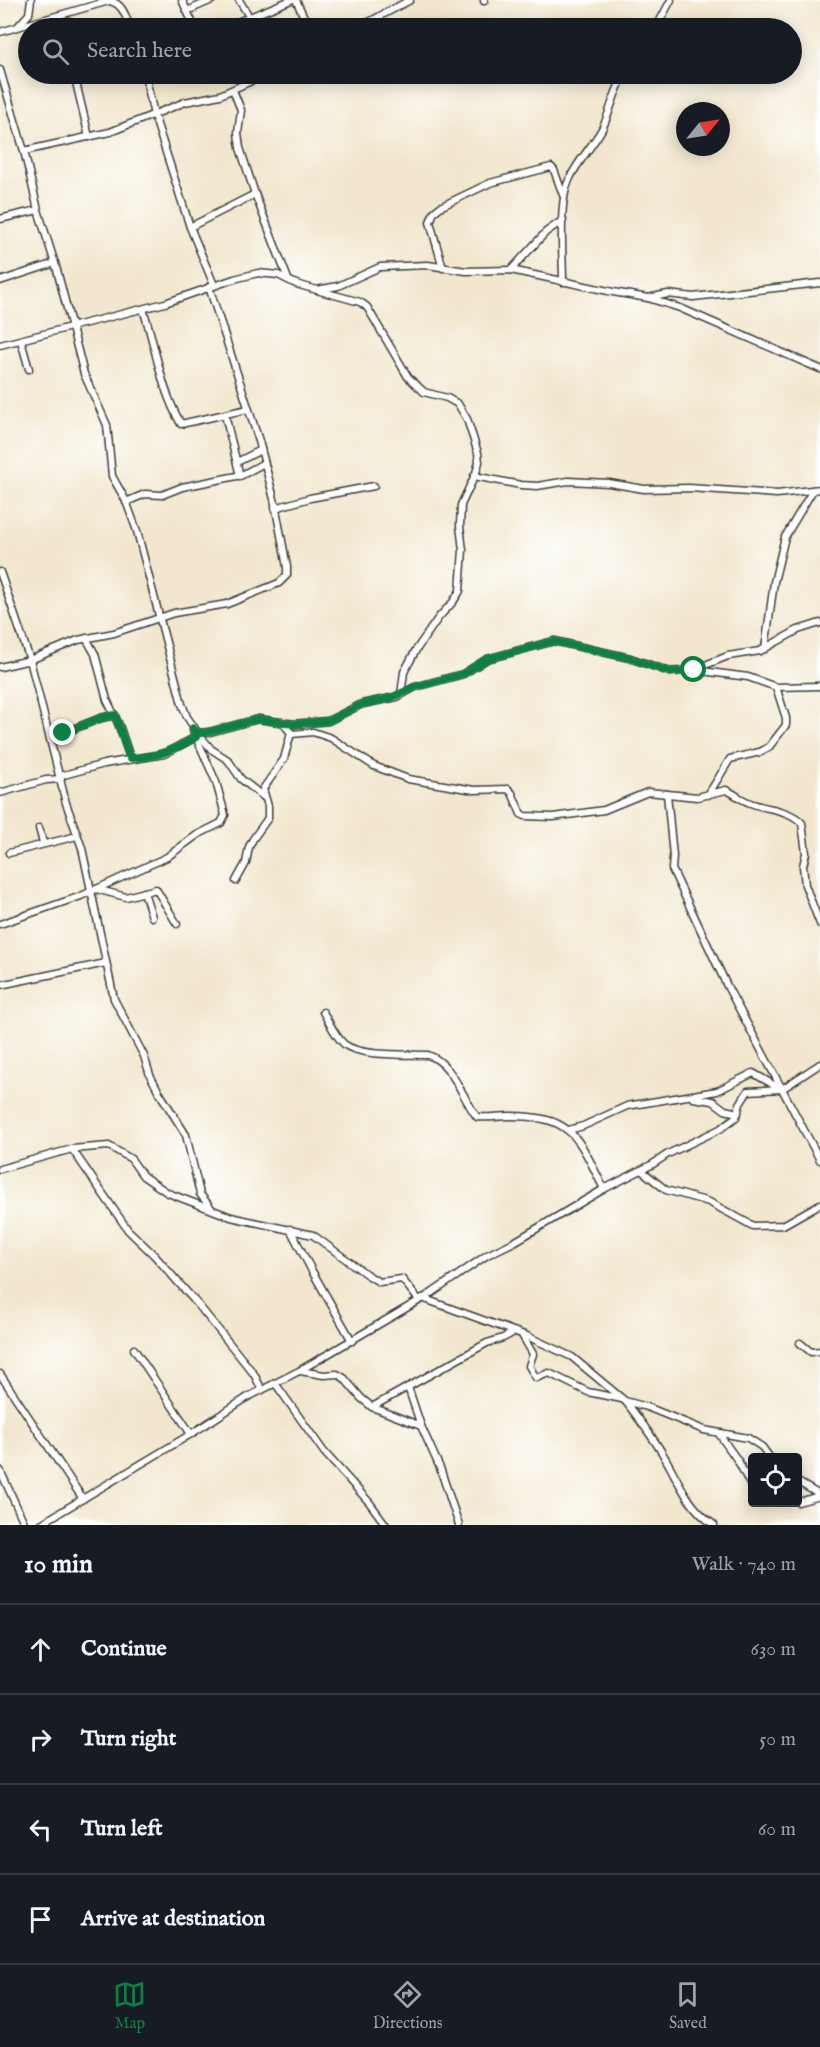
<!DOCTYPE html>
<html lang="en">
<head>
<meta charset="utf-8">
<style>
	body { margin:0; font-family:"IM FELL English",serif; background:#20242c; color:#f1f3f6 }
	.controls { position:absolute; right:18px; bottom:18px; display:grid; overflow:hidden; border-radius:6px; box-shadow:0 3px 15px #0003 }
	.controls button { width:54px; height:54px; display:grid; place-items:center; padding:0; border:0; border-bottom:2px solid #363941; background:#171b24; color:#f1f3f6; font:30px sans-serif }
	.compass { position:absolute; left:676px; top:102px; width:54px; height:54px; border-radius:50%; background:#171b24; box-shadow:0 3px 15px #0003; rotate:60deg }
	.stop { position:absolute; width:18px; height:18px; margin:-14px; border:4px solid #0b8043; border-radius:50%; background:#fff }
	.stop.end { background:#0b8043; border-color:#fff; box-shadow:0 2px 6px #0008 }
	.list { margin:0; padding:0; list-style:none }
	h2 { display:flex; justify-content:space-between; align-items:center; height:78px; margin:0; padding:0 24px; font-size:26px }
	h2 small { font-size:20px; font-weight:400; color:#9ea1a6 }
	.list li { display:grid; grid-template-columns:39px 1fr auto; gap:18px; align-items:center; box-sizing:border-box; height:90px; padding:0 24px; border-top:2px solid #363941 }
	.list b { display:block; font-size:22px; white-space:nowrap }
	.list em { font-size:20px; font-style:normal; color:#9ea1a6 }
	.icon { flex:none; width:33px; height:33px; fill:none; stroke:currentColor; stroke-width:2; stroke-linecap:round; stroke-linejoin:round }
	.map { position:relative; flex:none; width:820px; height:1525px; overflow:hidden }
	.search { position:absolute; background:#171b24; box-shadow:0 3px 15px #0003; left:18px; right:18px; top:18px; height:66px; display:flex; align-items:center; gap:15px; box-sizing:border-box; padding:0 21px; border-radius:33px; color:#9ea1a6; font-size:22px }
	.sheet { height:438px; background:#171b24 }
	nav { display:flex; justify-content:space-around; align-items:center; box-sizing:border-box; height:84px; border-top:2px solid #363941; background:#171b24; font-size:16px; color:#9ea1a6 }
	nav a { display:grid; justify-items:center; gap:3px }
	nav .on { color:#0b8043 }
	.map>svg:first-child { display:block }
	.lines { fill:none; stroke-linecap:round; stroke-linejoin:round }
	.minor-casing { stroke:#3c3a37; stroke-width:9 }
	.minor { stroke:#fff; stroke-width:6 }
	.route { stroke:#0b8043; stroke-width:8 }
</style>
</head>
<body>
<div class="map">
<svg width="820" height="1525" viewBox="0 0 820 1525">
	<rect width="100%" height="100%" fill="#fff"/>
	<filter id="ink" filterUnits="userSpaceOnUse"><feTurbulence type="fractalNoise" baseFrequency=".0167" numOctaves="2"/><feDisplacementMap in="SourceGraphic" scale="12" xChannelSelector="R" yChannelSelector="G"/><feConvolveMatrix kernelMatrix="1 2 1 2 8 2 1 2 1" color-interpolation-filters="sRGB"/></filter>
	<filter id="wash" filterUnits="userSpaceOnUse"><feTurbulence type="fractalNoise" baseFrequency=".008" numOctaves="4" result="noise"/><feDisplacementMap in="SourceGraphic" scale="24" xChannelSelector="R" yChannelSelector="G"/><feGaussianBlur stdDeviation="1.35" result="paint"/><feColorMatrix in="noise" values="0 0 0 0 0 0 0 0 0 0 0 0 0 0 0 0 0 1.4 0 .05"/><feComposite in="paint" operator="in"/></filter>
	<g filter="url(#wash)">
		<rect width="100%" height="100%" fill="#f2e7ce"/>
	</g>
	<g filter="url(#ink)">
		<g class="lines">
			<g class="minor-casing">
				<g id="minor">
					<path d="M182 0 195 28"/>
					<path d="M239 0 250 18"/>
					<path d="M296 0 309 28"/>
					<path d="M484 0V1"/>
					<path d="M187 11 212 0"/>
					<path d="M56 17 59 28"/>
					<path d="M244 20 248 28"/>
					<path d="M19 25 29 14 31 0"/>
					<path d="M223 28 291 0"/>
					<path d="M358 28 410 0"/>
					<path d="M656 28 671 0"/>
					<path d="M0 32 109 1C123 3 126 17 130 28"/>
					<path d="M0 70 24 151 38 210 57 270 84 374 107 425 112 476 126 501 137 531 182 704 187 717 198 733 210 732 258 719 294 724 328 721 362 704 397 697 415 687 463 674 487 659 554 641 630 658 670 672 694 670 748 677 776 687 820 686"/>
					<path d="M74 74 89 137"/>
					<path d="M145 74 154 115 190 227 214 285"/>
					<path d="M233 90 241 110 238 133 240 148 255 194 288 279"/>
					<path d="M24 151 110 132 185 102 220 95 267 74"/>
					<path d="M0 219 38 210"/>
					<path d="M190 227 255 194"/>
					<path d="M443 268 430 222 434 212 440 207 490 183 547 168 551 167 554 170 563 195"/>
					<path d="M511 270 546 232 563 220"/>
					<path d="M0 281 55 263"/>
					<path d="M563 282C563 255 558 203 569 180 577 162 592 147 602 129 611 111 614 90 625 74"/>
					<path d="M320 291 360 302 367 307 408 377 424 392 447 398 458 404 467 419 478 453 479 462 476 473 461 505 460 526 463 550 460 591 453 602 439 617 416 650 404 672 401 695"/>
					<path d="M648 298 668 294 693 297 820 283"/>
					<path d="M143 309C156 347 160 388 181 424L248 409"/>
					<path d="M21 341 29 369"/>
					<path d="M0 345 165 303 234 279 258 273 278 275 296 284 317 290 338 286 380 267 428 265 466 271 511 270 613 292 648 298 680 308 820 369"/>
					<path d="M225 415 240 476"/>
					<path d="M237 462 261 450"/>
					<path d="M474 476 521 485 537 486 568 481 609 483 644 489 689 488 777 494 820 489"/>
					<path d="M126 502 145 494 162 495 182 487 242 475 264 463"/>
					<path d="M275 508 310 498 374 486"/>
					<path d="M0 572 30 660 66 803 82 848 114 999 144 1056 150 1075 159 1092 186 1135 200 1194 211 1208"/>
					<path d="M86 638 95 654 107 700 119 725 130 758"/>
					<path d="M765 649 774 582 785 537 813 490"/>
					<path d="M0 667 30 660 78 640 114 633 174 613 227 604 279 583 287 575V567L274 499 259 441 209 287"/>
					<path d="M695 669 728 656 760 651 798 630 820 623"/>
					<path d="M282 722 292 734 313 732 331 738 374 766 408 779 474 790 508 789 512 793 521 814 525 816 553 817 604 810 648 792 697 797 726 790C734 793 740 799 748 802 765 810 788 808 802 823L806 853 803 866 805 885 820 924"/>
					<path d="M49 731 63 733 101 718 115 715"/>
					<path d="M198 733 211 749 228 760 241 779 265 798"/>
					<path d="M60 776 104 764 164 754 196 737"/>
					<path d="M0 793 46 780 61 779"/>
					<path d="M667 794 673 856 672 869 728 988 820 1160"/>
					<path d="M708 795 730 759 760 752 769 747 786 725V718L776 687"/>
					<path d="M39 828 43 843"/>
					<path d="M9 853 77 836"/>
					<path d="M236 881 246 863 249 847 253 839 268 818V806L263 789 284 759 291 733"/>
					<path d="M96 889 126 897 156 889 177 924"/>
					<path d="M144 892 152 917"/>
					<path d="M0 924 81 896 167 857 197 835 221 823 225 815 224 811 216 782 193 730"/>
					<path d="M0 985 106 963"/>
					<path d="M323 1012C329 1022 335 1036 344 1044 360 1057 407 1054 428 1055 453 1063 462 1098 477 1117 488 1118 499 1116 510 1116 574 1116 578 1138 604 1189"/>
					<path d="M693 1098 713 1101 725 1110 738 1113"/>
					<path d="M569 1130 583 1126 627 1106 717 1091 753 1073 781 1089"/>
					<path d="M72 1149 128 1230 154 1255 200 1307 254 1374 262 1390"/>
					<path d="M0 1169 72 1149 109 1146 131 1159 143 1176 168 1193 231 1217 313 1235 366 1274 379 1282 402 1279 418 1299"/>
					<path d="M641 1170 666 1190 709 1202 753 1226 783 1225 820 1204"/>
					<path d="M290 1229 312 1271 352 1341"/>
					<path d="M422 1298 527 1336 572 1357 625 1401 647 1407 704 1430 748 1438 762 1447 770 1458"/>
					<path d="M522 1335 533 1354 529 1366 536 1378 549 1373 588 1392 622 1399"/>
					<path d="M800 1343 811 1352 820 1351"/>
					<path d="M134 1349 191 1434"/>
					<path d="M300 1371 324 1375 337 1374 344 1378 361 1398 372 1407 421 1426"/>
					<path d="M0 1374 83 1499"/>
					<path d="M275 1383 324 1452 369 1502 386 1525"/>
					<path d="M408 1387 421 1426 440 1468 459 1525"/>
					<path d="M626 1402C639 1419 653 1437 664 1456 680 1483 687 1506 714 1525"/>
					<path d="M372 1407 487 1343 503 1338 514 1332"/>
					<path d="M719 1434 738 1461 752 1488"/>
					<path d="M0 1470 25 1525"/>
					<path d="M798 1482 820 1495"/>
					<path d="M798 1502 820 1496"/>
					<path d="M39 1525 191 1434 248 1397 299 1371 432 1293 487 1255 514 1242 604 1189 653 1164 668 1154 720 1129 736 1117 740 1104 748 1091 782 1089 820 1064"/>
				</g>
			</g>
			<use href="#minor" class="minor"/>
		</g>
	</g>
	<g class="lines" filter="url(#ink)">
		<path class="route" d="M63 733 101 718 115 715 130 758C155 758 174 750 196 737L193 728 198 733H204L258 719 294 724 328 721 362 704 391 698 415 687 463 674 487 659 554 641 630 658 670 672 694 670"/>
	</g>
</svg>
<div class="controls">
<button><svg class="icon" aria-label="locate" viewBox="0 0 24 24"><circle cx="12" cy="12" r="6"/><path d="M12 2v4M12 18v4M2 12h4M18 12h4"/></svg></button>
</div>
<svg class="compass" viewBox="-18 -18 36 36"><path d="M0-13l5 13h-10z" fill="#e53935"/><path d="M0 13l5-13h-10z" fill="#9ea1a6"/></svg>
<div class="stop" style="left:694px;top:670px"></div>
<div class="stop end" style="left:63px;top:733px"></div>
<div class="search"><svg class="icon" aria-label="search" viewBox="0 0 24 24"><circle cx="10" cy="10" r="6"/><path d="M15 15l6 6"/></svg>Search here</div>
</div>
<section class="sheet">
<h2>10 min<small>Walk · 740 m</small></h2>
<ul class="list">
<li><svg class="icon" aria-label="ahead" viewBox="0 0 24 24"><path d="M12 20V5M6 11l6-6 6 6"/></svg><div><b>Continue</b></div><em>630 m</em></li>
<li><svg class="icon" aria-label="right" viewBox="0 0 24 24"><path d="M7 20v-9h11M14 6l5 5-5 5"/></svg><div><b>Turn right</b></div><em>50 m</em></li>
<li><svg class="icon" aria-label="left" viewBox="0 0 24 24"><path d="M17 20v-9H6M10 6l-5 5 5 5"/></svg><div><b>Turn left</b></div><em>60 m</em></li>
<li><svg class="icon" aria-label="arrive" viewBox="0 0 24 24"><path d="M6 21V4h12l-3 4 3 4H6"/></svg><div><b>Arrive at destination</b></div></li>
</ul>
</section>
<nav>
<a class="on"><svg class="icon" aria-label="map" viewBox="0 0 24 24"><path d="M3 6l6-2 6 2 6-2v14l-6 2-6-2-6 2zM9 4v14M15 6v14"/></svg>Map</a>
<a><svg class="icon" aria-label="directions" viewBox="0 0 24 24"><path d="M12 3l9 9-9 9-9-9zM9 14v-3h6M13 9l2 2-2 2"/></svg>Directions</a>
<a><svg class="icon" aria-label="saved" viewBox="0 0 24 24"><path d="M7 4h10v16l-5-4-5 4z"/></svg>Saved</a>
</nav>
</body>
</html>
